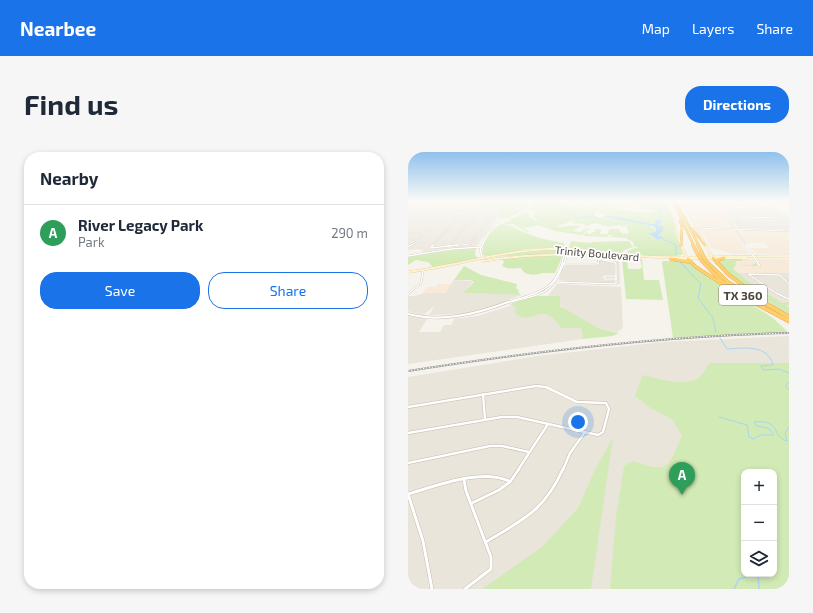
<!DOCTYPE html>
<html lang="en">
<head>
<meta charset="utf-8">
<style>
	body { margin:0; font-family:"Exo 2",sans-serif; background:#f6f6f7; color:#1f2937 }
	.controls { position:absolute; right:12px; bottom:12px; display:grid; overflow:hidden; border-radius:8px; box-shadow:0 2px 6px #0003 }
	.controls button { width:36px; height:36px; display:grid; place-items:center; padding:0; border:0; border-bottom:1px solid #e0e1e3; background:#fff; color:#1f2937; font:20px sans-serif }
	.you { position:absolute; left:170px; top:270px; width:14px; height:14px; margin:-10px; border:3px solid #fff; border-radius:50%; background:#1a73e8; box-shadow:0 0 0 6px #1a73e833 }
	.badge { display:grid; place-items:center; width:26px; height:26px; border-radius:50%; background:#1a73e8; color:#fff; font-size:13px; font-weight:700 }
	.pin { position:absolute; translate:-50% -33px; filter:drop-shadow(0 1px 2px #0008) }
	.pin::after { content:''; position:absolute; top:21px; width:14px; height:12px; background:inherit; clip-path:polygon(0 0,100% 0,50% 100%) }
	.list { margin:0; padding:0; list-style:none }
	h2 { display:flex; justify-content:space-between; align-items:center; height:52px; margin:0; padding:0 16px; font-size:17px }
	h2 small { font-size:13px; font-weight:400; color:#747a83 }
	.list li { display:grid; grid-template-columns:26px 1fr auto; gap:12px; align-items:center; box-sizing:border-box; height:56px; padding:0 16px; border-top:1px solid #e0e1e3 }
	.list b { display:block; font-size:15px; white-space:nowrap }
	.list p { margin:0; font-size:13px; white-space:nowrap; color:#747a83 }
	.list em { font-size:13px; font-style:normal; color:#747a83 }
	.actions { display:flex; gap:8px; padding:12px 16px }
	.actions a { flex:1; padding:9px 0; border:1px solid #1a73e8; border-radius:16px; text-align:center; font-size:14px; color:#1a73e8 }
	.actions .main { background:#1a73e8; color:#fff }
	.icon { flex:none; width:22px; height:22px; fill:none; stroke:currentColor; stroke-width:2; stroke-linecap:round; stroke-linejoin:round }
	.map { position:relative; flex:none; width:381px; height:437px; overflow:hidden; border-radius:16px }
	header { display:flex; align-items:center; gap:24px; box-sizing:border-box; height:56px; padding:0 20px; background:#1a73e8; color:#fff }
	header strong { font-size:19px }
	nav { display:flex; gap:22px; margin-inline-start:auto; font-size:14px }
	.intro { display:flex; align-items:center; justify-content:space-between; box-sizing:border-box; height:96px; padding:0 24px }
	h1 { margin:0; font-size:28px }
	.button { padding:10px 18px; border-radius:16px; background:#1a73e8; color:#fff; font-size:14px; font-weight:700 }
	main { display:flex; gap:24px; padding:0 24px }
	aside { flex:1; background:#fff; border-radius:16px; box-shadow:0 2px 6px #0003 }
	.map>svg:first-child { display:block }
	.residential { fill:#eae5da; fill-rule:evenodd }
	.commercial { fill:#f7ead8 }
	.industrial { fill:#e6e2dd }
	.green { fill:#d2eab5; fill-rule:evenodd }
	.water { fill:#a9d4f2 }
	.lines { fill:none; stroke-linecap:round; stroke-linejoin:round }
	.stream-far1 { stroke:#a9d4f2; stroke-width:1 }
	.stream { stroke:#a9d4f2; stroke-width:1.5 }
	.minor-far3-casing { stroke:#c2bbae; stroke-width:1.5 }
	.minor-far2-casing { stroke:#c2bbae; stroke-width:2 }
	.minor-far1-casing { stroke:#c2bbae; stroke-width:3.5 }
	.minor-casing { stroke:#c2bbae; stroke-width:4 }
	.tertiary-far1-casing { stroke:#c2bbae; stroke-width:2 }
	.tertiary-casing { stroke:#c2bbae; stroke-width:3 }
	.secondary-far1-casing { stroke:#d6c79b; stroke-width:2 }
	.secondary-casing { stroke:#d6c79b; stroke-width:2.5 }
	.motorway-far2-casing { stroke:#e0a43c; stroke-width:2.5 }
	.motorway-far1-casing { stroke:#e0a43c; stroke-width:3.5 }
	.motorway-casing { stroke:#e0a43c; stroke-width:4.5 }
	.minor-far3 { stroke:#fff; stroke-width:1 }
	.minor-far2 { stroke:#fff; stroke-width:1.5 }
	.minor-far1 { stroke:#fff; stroke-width:2.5 }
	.minor { stroke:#fff; stroke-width:3 }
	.tertiary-far1 { stroke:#fff; stroke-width:1.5 }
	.tertiary { stroke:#fff; stroke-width:2 }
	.secondary-far1 { stroke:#fff3cd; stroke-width:1.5 }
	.secondary { stroke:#fff3cd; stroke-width:2 }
	.motorway-far2 { stroke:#ffcf6e; stroke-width:2 }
	.motorway-far1 { stroke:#ffcf6e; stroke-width:3 }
	.motorway { stroke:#ffcf6e; stroke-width:3.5 }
	.rail-casing { stroke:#9a9a9a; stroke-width:2 }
	.rail { stroke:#fff; stroke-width:1; stroke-dasharray:1.5; stroke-linecap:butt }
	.motorway-bridge-casing { stroke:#e0a43c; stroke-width:3.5; stroke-linecap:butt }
	.motorway-bridge { stroke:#ffcf6e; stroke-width:3 }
	.labels { text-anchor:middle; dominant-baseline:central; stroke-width:3.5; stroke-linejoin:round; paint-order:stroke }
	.far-street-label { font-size:11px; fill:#4b4439; stroke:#fff }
	.shield { fill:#fff; stroke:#817c74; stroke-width:1 }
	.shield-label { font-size:12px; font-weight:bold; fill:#4b4439 }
</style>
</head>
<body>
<header>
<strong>Nearbee</strong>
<nav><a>Map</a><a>Layers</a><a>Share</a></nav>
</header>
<div class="intro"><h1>Find us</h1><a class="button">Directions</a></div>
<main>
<aside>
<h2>Nearby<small></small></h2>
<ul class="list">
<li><span class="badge" style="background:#2e9e5b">A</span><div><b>River Legacy Park</b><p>Park</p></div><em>290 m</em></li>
</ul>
<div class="actions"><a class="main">Save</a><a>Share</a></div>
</aside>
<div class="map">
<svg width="381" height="437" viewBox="0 0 381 437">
	<rect width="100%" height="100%" fill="#f6f3ec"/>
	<g class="residential">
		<path d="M0 49H62L90 58 93 62 68 95 18 101 11 97 0 98Z"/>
		<path d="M357 54 363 55 381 64V78L330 77 316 58Z"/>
		<path d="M189 104 211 106 212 132 168 131 151 128 154 118 159 111H189Z"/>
		<path d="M326 121H381V155L369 149Z"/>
		<path d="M46 128 65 129 56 141 113 143 80 157 54 162 21 163 27 154 15 163 5 161 0 159V144H7L16 141H36Z"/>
		<path d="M149 132 213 135 215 176 209 180 192 177 161 160 152 153V151L140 144Z"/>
		<path d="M104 153 121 166 133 161 143 164 153 176H173L175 187 0 212V164L19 167 11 180H32L36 173H43L46 167 70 164Z"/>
		<path d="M381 184V437H0V225L129 204 255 190ZM336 320H366V422H336Z"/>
	</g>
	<g class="commercial">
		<path d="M281 57H314L327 78 291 76Z"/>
		<path d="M291 77 328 79 341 102H325L304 96Z"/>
		<path d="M335 79H381V102H348L343 96H361L357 91H339L333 82Z"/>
		<path d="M341 107H381V121H326L322 117 330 109Z"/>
		<path d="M30 132H43L37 141H14L19 135H28Z"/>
	</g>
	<path class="industrial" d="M277 49H381V50L316 56 280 55Z"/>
	<g class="green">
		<path d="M54 49H121C117 60 102 66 91 67L93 62C86 53 70 58 62 49Z"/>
		<path d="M126 49H151V52L169 53 172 49H177L176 53 173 54H177H176L177 55 186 54 190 57 192 51 195 50 190 49H198L200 51 199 53 201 54 200 49H207L202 51 217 54 225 53 222 54 225 55 203 54 209 57 219 59 244 60 245 58 228 57 229 55 233 56 231 51 229 52V54L228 53V51L233 49 257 50C261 56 269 73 267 79L275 102C263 108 234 103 220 102V99L218 102C220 97 227 96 231 96L226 94 225 90 218 86 203 85 204 83H199L201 85 175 84 180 79 179 82 193 83 183 82 185 80H187V77H193L192 82H200L201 77H211L214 82 217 81 219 82 221 81 218 73 215 75 212 73 198 75 197 73 192 75 194 73 188 71 178 74 176 73 178 72 164 71 166 69H163L148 75C155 76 162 72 172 74L165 79 173 80 178 76 183 77 179 78 174 83 147 79 130 73 118 76 113 75 121 79 119 80 105 72H103L108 76 101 72H95L117 60 122 61 121 64 135 72 124 64 128 60 120 58ZM194 57 191 60V62L204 63 211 67 243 72 247 71 248 68 253 67 254 70 249 73H253L254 80 250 83 256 87 250 88 241 83 248 78 241 73 197 64 194 66 187 64 188 60Z"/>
		<path d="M94 72C103 73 109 78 118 81 130 86 143 89 156 91V95L119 97 78 104 75 103C72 93 85 76 94 72Z"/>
		<path d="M163 89 182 91 184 90 221 89 225 95 216 98 214 102 161 96Z"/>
		<path d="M68 96 67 103 70 106 25 115 20 110 8 108 0 113V105L35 99Z"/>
		<path d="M156 97 155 101 87 105 121 98Z"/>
		<path d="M155 103 147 121H133L132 122C124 123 117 124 113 116 106 116 100 118 94 114L96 110 93 106Z"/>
		<path d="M214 106H222L219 108 220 117H232L234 115 232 107H234L236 128H251L255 148 218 147Z"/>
		<path d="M313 107H334L335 109H329L327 112 328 113H344L348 111 349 114 328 113 325 117 345 133 374 151 381 150V152L378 154 381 155V163L337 135 310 111V108Z"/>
		<path d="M256 109H278L306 129 365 166 381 181 265 186 254 110Z"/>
		<path d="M56 114 73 123 109 132 108 137 111 138 110 140 113 143 55 141 66 130 63 128H46Z"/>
		<path d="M125 144H152V154L192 177 211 181 205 184 175 187 173 176H153C131 145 127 176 108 162L107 155 102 152Z"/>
		<path d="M301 211H381V437H202L208 365 216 314 225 309C262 322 259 316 274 284L265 268 241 255 227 244 234 225 237 223C250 228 279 234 290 226 296 222 298 217 301 211ZM336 320H366V422H336Z"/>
		<path d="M205 285 183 437H74L134 395 170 356 186 320Z"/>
	</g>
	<path class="water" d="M199 63 244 72 247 71 248 68 253 67 254 70 249 73 256 74 254 80 250 83 256 86 250 88 241 82 248 79V77L245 74 197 65Z"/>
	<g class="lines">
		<g class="stream-far1">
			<path d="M95 49 119 52"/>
			<path d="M127 53C135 52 149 50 156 54L153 56 158 58 157 61 164 63 167 66 186 64"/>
			<path d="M251 67 254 62 249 59 259 57 257 55 258 54 249 52 252 51"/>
			<path d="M254 87 268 93V103"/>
			<path d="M272 110 293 132 290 146 305 166 308 180"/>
			<path d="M312 186 319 197C335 196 360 192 365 213L353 214 355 218 371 217 381 221"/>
			<path d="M381 230 378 232V235L381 238"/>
			<path d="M311 265 339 273 341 285 345 287 353 283H366L360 276 349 274 346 270C374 267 363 285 379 289L377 281 381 275"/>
		</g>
		<g class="stream">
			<path d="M350 422 351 437"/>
			<path d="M326 437 331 427 349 422"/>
			<path d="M379 437 381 434"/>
		</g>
		<g class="minor-far3-casing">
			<g id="minor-far3">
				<path d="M31 49 44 50"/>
				<path d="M2 54H23"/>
				<path d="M0 56 13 49"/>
				<path d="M56 56 59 52"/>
				<path d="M313 56 339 94"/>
				<path d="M338 56 342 58"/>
				<path d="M0 63H15L23 54"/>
				<path d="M328 65 375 66"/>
				<path d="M332 65H370"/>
				<path d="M0 69H28L44 50"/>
				<path d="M381 69 359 56 325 60 335 75H381"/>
				<path d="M0 75H22"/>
				<path d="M288 76 381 79"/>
				<path d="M0 81H16"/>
				<path d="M69 82H81"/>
				<path d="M0 88H10"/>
				<path d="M43 93 53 79 67 66 65 63 51 61"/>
				<path d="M1 94 6 92 22 75"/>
				<path d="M24 94 44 73 56 56"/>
				<path d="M40 94 62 92 84 64 75 58 56 56"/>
			</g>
		</g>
		<g class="minor-far2-casing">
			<g id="minor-far2">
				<path d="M25 93 23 96 50 93"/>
				<path d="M338 93 352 114"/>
				<path d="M0 95 3 93"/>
				<path d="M155 112H190L191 107"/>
				<path d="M209 124H196V127H209"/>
				<path d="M148 130 208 132V111L191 107 194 103"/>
				<path d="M381 132 372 123 340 122 368 141 381 147"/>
			</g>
		</g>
		<g class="minor-far1-casing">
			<g id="minor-far1">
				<path d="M75 242 77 267"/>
				<path d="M0 255 128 234 138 235 169 250 198 251 201 257 195 280 190 283 109 265H94L0 281"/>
				<path d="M0 311 82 294H94L121 300"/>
				<path d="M110 318 140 272"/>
				<path d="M155 318 162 301 177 280"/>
			</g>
		</g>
		<g class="minor-casing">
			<g id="minor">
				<path d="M56 328 58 339 83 405V417L57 437"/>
				<path d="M0 342C28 334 73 316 101 329"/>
				<path d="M0 342 15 389 24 437"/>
				<path d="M64 351 91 338 102 330 111 317"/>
				<path d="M78 390C116 367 136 359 155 317"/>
			</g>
		</g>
		<g class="tertiary-far1-casing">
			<g id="tertiary-far1">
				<path d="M353 49 381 63"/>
				<path d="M365 49 381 57"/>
				<path d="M278 56H324L381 51"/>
				<path d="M0 104 43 97 73 95"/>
				<path d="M75 107 72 98C76 91 79 81 85 76 98 64 115 65 124 49"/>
				<path d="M0 142 13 131 15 119"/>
				<path d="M103 150C128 143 142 144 153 118 156 111 159 105 160 97"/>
				<path d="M98 151C132 139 151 140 157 97"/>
			</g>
		</g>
		<g class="tertiary-casing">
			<path id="tertiary" d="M0 162C34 171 69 162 100 150"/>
		</g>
		<g class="secondary-far1-casing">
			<g id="secondary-far1">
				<path d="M259 49 266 67 273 94"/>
				<path d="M274 49 298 94"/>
			</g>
		</g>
		<g class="secondary-casing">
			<g id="secondary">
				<path d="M273 93 279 106"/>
				<path d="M298 93 304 105"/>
				<path d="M270 107 338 106"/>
				<path d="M75 109C119 102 163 101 208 104"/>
				<path d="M0 120C47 114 93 99 141 97 176 96 212 104 247 105 292 106 336 104 381 104"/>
			</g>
		</g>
		<g class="motorway-far2-casing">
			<g id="motorway-far2">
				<path d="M265 49 286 94"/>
				<path d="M268 49 291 94"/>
				<path d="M272 69 274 75 273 94"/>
				<path d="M284 77 297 93"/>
			</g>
		</g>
		<g class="motorway-far1-casing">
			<g id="motorway-far1">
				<path d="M285 93 289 101"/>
				<path d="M290 93 294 101"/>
				<path d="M305 106 321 123 352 146"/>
				<path d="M263 107 282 110"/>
				<path d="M280 107 288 115 317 134"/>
				<path d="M294 109 312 128 347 151"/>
				<path d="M298 109 320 130 357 151"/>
				<path d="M309 111V108L316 106"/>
			</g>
		</g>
		<g class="motorway-casing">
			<g id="motorway">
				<path d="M345 150 381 169"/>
				<path d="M355 150 381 165"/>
			</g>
		</g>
		<use href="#minor-far3" class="minor-far3"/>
		<use href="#minor-far2" class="minor-far2"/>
		<use href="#minor-far1" class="minor-far1"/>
		<use href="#minor" class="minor"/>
		<use href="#tertiary-far1" class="tertiary-far1"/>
		<use href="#tertiary" class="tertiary"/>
		<use href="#secondary-far1" class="secondary-far1"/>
		<use href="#secondary" class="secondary"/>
		<use href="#motorway-far2" class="motorway-far2"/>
		<use href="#motorway-far1" class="motorway-far1"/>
		<use href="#motorway" class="motorway"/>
		<g class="rail-casing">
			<path id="rail" d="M0 219C127 199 253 184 381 181"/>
		</g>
		<use href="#rail" class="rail"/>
		<g class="motorway-bridge-casing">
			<g id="motorway-bridge">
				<path d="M289 101 294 109"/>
				<path d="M294 101 298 109"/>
			</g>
		</g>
		<use href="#motorway-bridge" class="motorway-bridge"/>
	</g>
	<linearGradient id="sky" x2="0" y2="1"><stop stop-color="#8fc1ec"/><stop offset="0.44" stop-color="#fbfaf6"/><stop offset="1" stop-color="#fbfaf6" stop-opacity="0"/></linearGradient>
	<rect width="381" height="111" fill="url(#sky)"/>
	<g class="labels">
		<g class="far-street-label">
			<text transform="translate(189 101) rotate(5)">Trinity Boulevard</text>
		</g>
		<rect class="shield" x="311" y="133" width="48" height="20" rx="3"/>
		<g class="shield-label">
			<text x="335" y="143">TX 360</text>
		</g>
	</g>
</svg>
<div class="controls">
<button>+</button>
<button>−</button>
<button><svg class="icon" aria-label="layers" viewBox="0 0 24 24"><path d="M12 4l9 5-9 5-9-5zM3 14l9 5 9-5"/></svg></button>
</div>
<div class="you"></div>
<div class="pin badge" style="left:274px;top:343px;background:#2e9e5b">A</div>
</div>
</main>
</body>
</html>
